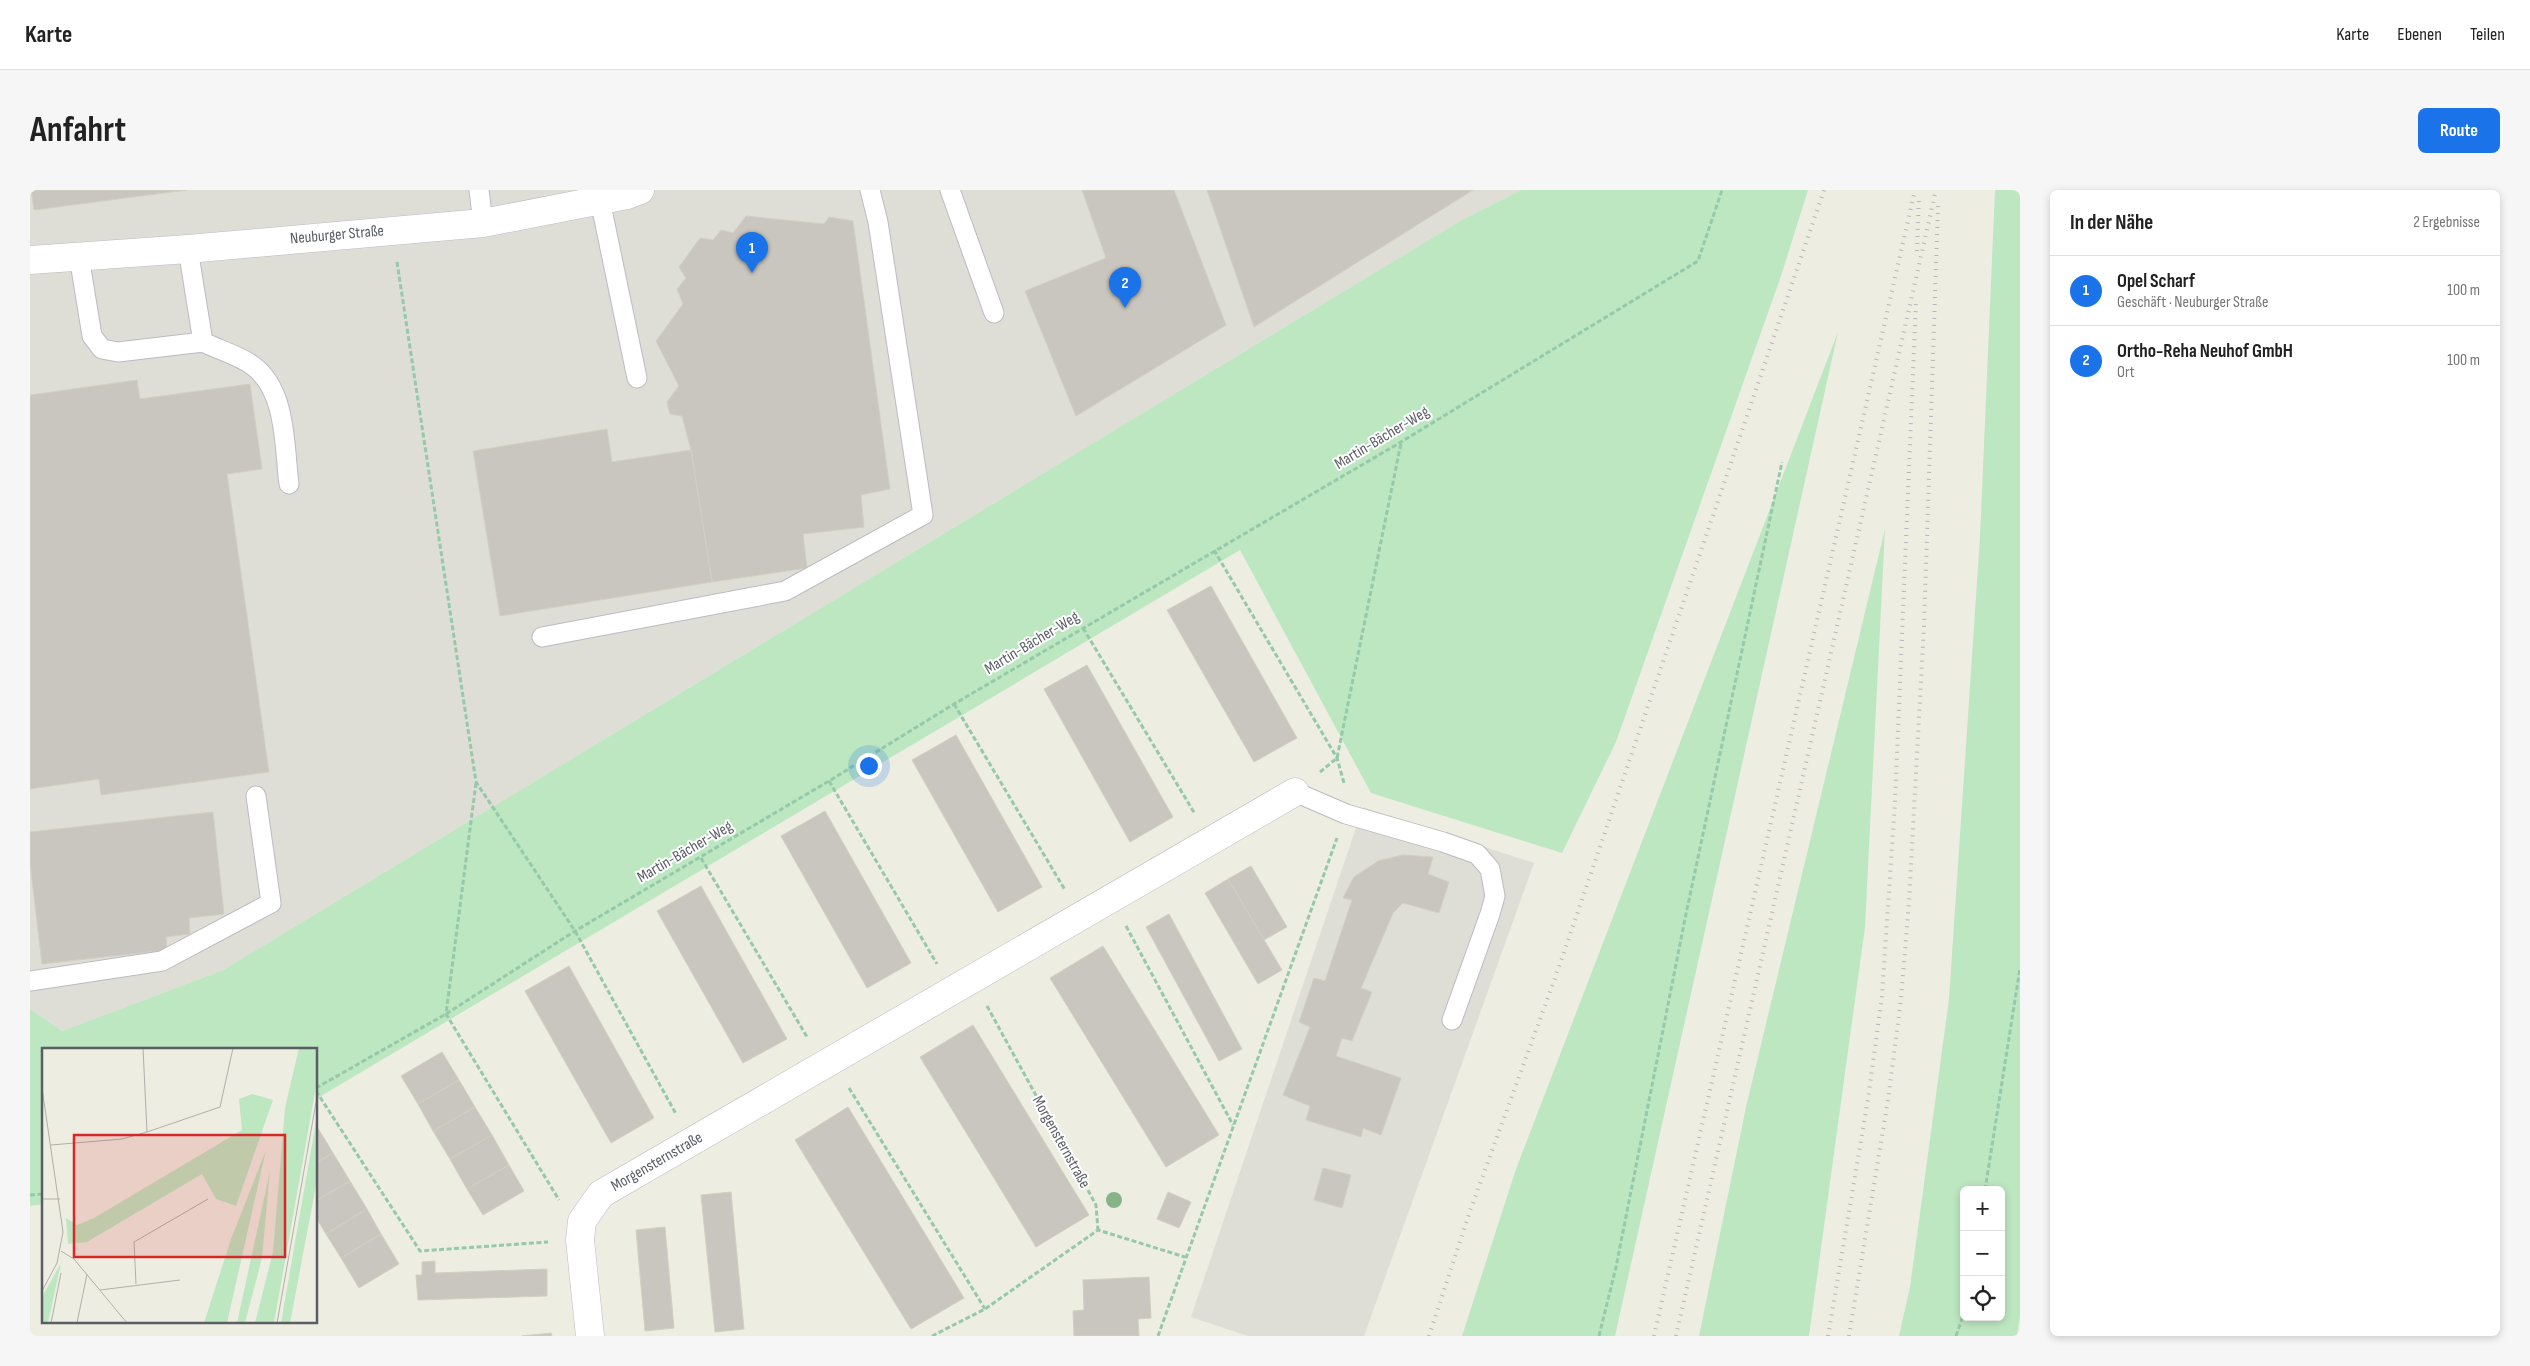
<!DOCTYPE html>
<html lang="de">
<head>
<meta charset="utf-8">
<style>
	body { margin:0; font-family:"Sofia Sans Condensed",sans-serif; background:#f6f6f6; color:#222 }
	.controls { position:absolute; right:15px; bottom:15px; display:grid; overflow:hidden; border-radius:8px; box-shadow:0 2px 8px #0003 }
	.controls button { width:45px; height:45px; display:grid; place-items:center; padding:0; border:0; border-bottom:1px solid #e0e0e0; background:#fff; color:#222; font:25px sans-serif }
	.you { position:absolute; left:838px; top:575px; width:18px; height:18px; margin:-12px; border:4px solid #fff; border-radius:50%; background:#1a73e8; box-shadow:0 0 0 8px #1a73e833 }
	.badge { display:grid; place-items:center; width:32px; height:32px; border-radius:50%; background:#1a73e8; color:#fff; font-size:16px; font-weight:700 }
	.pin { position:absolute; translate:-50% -41px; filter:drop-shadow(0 1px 2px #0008) }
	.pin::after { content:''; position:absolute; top:26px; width:18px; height:15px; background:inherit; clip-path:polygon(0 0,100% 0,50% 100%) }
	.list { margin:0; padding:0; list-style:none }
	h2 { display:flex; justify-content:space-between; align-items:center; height:65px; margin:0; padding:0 20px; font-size:21px }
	h2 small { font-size:16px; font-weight:400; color:#767676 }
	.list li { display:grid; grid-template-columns:32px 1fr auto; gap:15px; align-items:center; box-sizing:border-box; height:70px; padding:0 20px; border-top:1px solid #e0e0e0 }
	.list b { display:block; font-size:19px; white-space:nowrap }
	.list p { margin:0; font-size:16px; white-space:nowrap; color:#767676 }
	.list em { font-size:16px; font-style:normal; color:#767676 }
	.icon { flex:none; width:28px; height:28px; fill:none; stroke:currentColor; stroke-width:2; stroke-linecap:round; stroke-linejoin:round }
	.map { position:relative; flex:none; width:1990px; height:1146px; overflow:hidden; border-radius:8px }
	header { display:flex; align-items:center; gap:30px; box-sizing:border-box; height:70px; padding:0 25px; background:#fff; border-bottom:1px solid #e0e0e0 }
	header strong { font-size:24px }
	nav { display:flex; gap:28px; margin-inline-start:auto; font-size:18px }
	.intro { display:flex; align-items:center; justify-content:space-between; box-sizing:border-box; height:120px; padding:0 30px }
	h1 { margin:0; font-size:35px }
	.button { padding:12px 22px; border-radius:8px; background:#1a73e8; color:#fff; font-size:18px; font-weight:700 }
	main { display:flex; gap:30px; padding:0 30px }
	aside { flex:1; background:#fff; border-radius:8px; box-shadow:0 2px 8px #0003 }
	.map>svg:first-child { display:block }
	.industrial { fill:#deded6 }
	.green { fill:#bde7c1; fill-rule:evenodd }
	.building { fill:#c9c6bf; stroke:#d3cfc0 }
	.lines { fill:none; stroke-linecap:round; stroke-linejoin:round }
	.lane-casing { stroke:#babcc2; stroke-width:21 }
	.street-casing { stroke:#babcc2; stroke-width:29 }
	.path { stroke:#95c9a9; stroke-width:3; stroke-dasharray:5 2.5; stroke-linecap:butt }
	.lane { stroke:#fff; stroke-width:19 }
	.street { stroke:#fff; stroke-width:28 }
	.rail { stroke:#b5b6b7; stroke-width:4; stroke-dasharray:1 6; stroke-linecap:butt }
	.tree { fill:#86b487 }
	.labels { text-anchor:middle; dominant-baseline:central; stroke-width:4; stroke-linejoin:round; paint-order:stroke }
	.street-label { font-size:16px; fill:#5a5e64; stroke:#fff }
	.inset-road { fill:none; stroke:#afb0ac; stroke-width:1 }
	.view { fill:#d62828; fill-opacity:0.15; stroke:#d62828; stroke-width:2.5 }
	.inset-edge { fill:none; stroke:#5a5e64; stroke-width:2.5 }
</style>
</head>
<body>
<header>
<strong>Karte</strong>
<nav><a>Karte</a><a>Ebenen</a><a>Teilen</a></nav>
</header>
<div class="intro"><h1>Anfahrt</h1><a class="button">Route</a></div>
<main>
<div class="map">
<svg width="1990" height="1146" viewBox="0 0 1990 1146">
	<rect width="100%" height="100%" fill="#eeede2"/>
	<g class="industrial">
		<path d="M0 0H1491L1430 31 193 780 32 841 0 819Z"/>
		<path d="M1333 617 1504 673 1334 1146H1218L1161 1127Z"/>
	</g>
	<g class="green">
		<path d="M1491 0H1778L1751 86 1586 552 1532 663 1341 603 1210 360 286 909V860H14V1014L0 1016V819L32 841 193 780 1430 31Z"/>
		<path d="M1965 0H1990V1126L1987 1146H1869L1880 1097 1919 809 1950 347ZM1934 1000H1971V1127H1934Z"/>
		<path d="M1808 142 1585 1146H1432L1486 979Z"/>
		<path d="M1855 339 1835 737 1779 1146H1669L1716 917Z"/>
	</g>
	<g class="building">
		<path d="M1 0H157L4 20Z"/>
		<path d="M1052 0H1144L1196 135 1046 226 995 101 1076 68Z"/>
		<path d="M1177 0H1443L1224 137Z"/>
		<path d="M716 26 794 34 799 27 823 31 860 299 831 305 834 337 773 344 777 378 682 392 661 260 652 226 640 224 637 212 649 196 626 151 653 114 647 99 656 88 649 77 670 48 683 50 691 40 703 43Z"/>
		<path d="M107 190 110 209 220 194 232 279 197 284 239 582 71 605 69 589 0 599V205Z"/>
		<path d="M577 239 582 272 661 260 682 392 470 426 443 261Z"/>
		<path d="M1181 396 1267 548 1224 572 1137 420Z"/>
		<path d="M1057 475 1143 627 1100 652 1014 499Z"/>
		<path d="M926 545 1012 697 968 722 882 570Z"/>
		<path d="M795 621 881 773 837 798 751 646Z"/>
		<path d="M183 622 194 724 159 728 160 744 136 747 137 760 12 774 0 673V642Z"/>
		<path d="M1372 665 1403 667 1398 684 1419 692 1409 723 1373 713 1363 723 1331 798 1342 802 1322 851 1312 848 1306 866 1371 888 1351 945 1333 938 1331 947 1276 930 1280 916 1253 905 1280 837 1269 832 1284 788 1295 791 1322 710 1313 708 1324 687 1348 671Z"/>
		<path d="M1221 676 1257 737 1234 750 1198 689Z"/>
		<path d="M1198 689 1252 780 1228 794 1175 703Z"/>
		<path d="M671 696 757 849 713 873 627 721Z"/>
		<path d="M1139 724 1212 859 1189 871 1116 737Z"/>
		<path d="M1073 756 1189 945 1136 977 1020 788Z"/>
		<path d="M539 776 624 928 581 953 495 801Z"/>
		<path d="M943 835 1059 1025 1006 1057 890 867Z"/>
		<path d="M412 862 429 890 388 914 371 886Z"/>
		<path d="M429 890 445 917 403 941 388 914Z"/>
		<path d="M445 917 462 945 420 969 403 941Z"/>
		<path d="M818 917 934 1108 881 1139 765 950Z"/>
		<path d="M286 935 303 963 286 973Z"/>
		<path d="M462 945 479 975 437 999 420 969Z"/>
		<path d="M303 963 320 991 286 1011V973Z"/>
		<path d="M479 975 494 1001 453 1025 437 999Z"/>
		<path d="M1293 978 1321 985 1312 1018 1284 1010Z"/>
		<path d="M320 991 337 1019 296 1044 286 1027V1011Z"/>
		<path d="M701 1002 714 1139 685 1142 671 1005Z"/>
		<path d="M1138 1002 1161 1012 1149 1038 1127 1029Z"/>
		<path d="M337 1019 351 1044 311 1068 296 1044Z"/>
		<path d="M635 1037 644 1138 615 1141 606 1040Z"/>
		<path d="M351 1044 369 1074 329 1098 311 1068Z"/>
		<path d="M405 1071V1083L517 1079V1106L388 1110 386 1085H392V1072Z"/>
		<path d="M1119 1087 1121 1128 1108 1129 1109 1146H1044L1043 1121 1054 1120 1053 1090Z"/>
		<path d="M163 1132H225V1133Z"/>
		<path d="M521 1143 522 1146H492Z"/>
	</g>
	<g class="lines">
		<g class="lane-casing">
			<g id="lane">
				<path d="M449 0 453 33"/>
				<path d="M920 0 964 123"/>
				<path d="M570 10 607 188"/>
				<path d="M158 59 173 152C189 160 208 165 222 175 257 200 254 256 259 294"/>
				<path d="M49 66 62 146 72 159 88 162 173 152"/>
				<path d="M512 447 755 401 893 325 848 32 840 0"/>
				<path d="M1265 602 1316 624 1413 652 1447 664 1460 679 1465 706 1460 724 1422 830"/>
				<path d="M0 791 132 771 241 713 226 606"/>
			</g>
		</g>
		<g class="street-casing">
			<g id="street">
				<path d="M0 70 158 59 453 33 597 5 610 0"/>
				<path d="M560 1146 550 1050 552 1031 571 1004 1265 602"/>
			</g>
		</g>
		<g class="path">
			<path d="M367 72 446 592 545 741 646 924"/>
			<path d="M1184 360 1307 568 1314 593"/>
			<path d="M1053 438 1165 624"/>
			<path d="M924 514 1035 700"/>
			<path d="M1290 582 1307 568 1371 253"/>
			<path d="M799 591 907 774"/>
			<path d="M446 593 416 824 529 1010"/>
			<path d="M671 668 777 847"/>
			<path d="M1096 736 1203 935"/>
			<path d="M957 816 1066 1015 1068 1040"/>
			<path d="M286 898 416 824 545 741 799 591 924 514 1371 252 1668 71 1692 0"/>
			<path d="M819 898 955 1119"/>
			<path d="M286 901 390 1061 518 1052"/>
			<path d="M1955 1000 1990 778"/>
			<path d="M0 1005 14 1004"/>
			<path d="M902 1146 955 1119 1068 1040 1155 1067"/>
			<path d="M1128 1146 1307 648"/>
			<path d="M1569 1146 1586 1077 1656 724 1752 272"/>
			<path d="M1926 1146 1934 1123"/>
		</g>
		<use href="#lane" class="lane"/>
		<use href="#street" class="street"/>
		<g class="rail">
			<path d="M1887 61 1889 6"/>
			<path d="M1399 1146 1440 1021 1528 780 1794 0"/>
			<path d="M1624 1146 1885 0"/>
			<path d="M1646 1146 1906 0"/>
			<path d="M1798 1146 1838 909 1852 806 1865 612 1886 111"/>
			<path d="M1819 1146 1858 910 1871 809 1879 712 1894 436 1908 15"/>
		</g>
	</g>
	<circle class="tree" cx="1084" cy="1010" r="8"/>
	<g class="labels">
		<g class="street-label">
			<text transform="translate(307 45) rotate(-5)">Neuburger Straße</text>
			<text transform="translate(1352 248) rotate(-31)">Martin-Bächer-Weg</text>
			<text transform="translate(1002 453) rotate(-31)">Martin-Bächer-Weg</text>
			<text transform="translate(655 662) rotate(-30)">Martin-Bächer-Weg</text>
			<text transform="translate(1031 952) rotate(61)">Morgensternstraße</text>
			<text transform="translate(627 972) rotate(-30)">Morgensternstraße</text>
		</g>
	</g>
	<g transform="translate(12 858)">
		<rect width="275" height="275" fill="#eeede2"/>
		<path d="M257 0H275V33L232 275H213L231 204 243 60ZM210 46 231 52 194 158 174 151 160 126 45 194 26 196 24 170 35 177 52 170 200 82 197 51ZM275 68V132L248 275H239ZM224 102 185 275H162L189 191ZM228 123 220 210 203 275H195ZM19 215 6 275H0V249Z" fill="#bde7c1"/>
		<path class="inset-road" d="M0 40 21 184 15 215 0 243M105 84 178 59 191 0M9 97 80 91 105 84 101 0M0 151H18M19 203 32 211 85 275M94 236 92 194 166 151M58 242 138 232M9 275 19 225M35 275 45 226M235 275 275 49"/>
		<path class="view" d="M32 87H243V209H32Z"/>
		<rect width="275" height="275" class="inset-edge"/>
	</g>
</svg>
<div class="controls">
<button>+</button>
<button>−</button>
<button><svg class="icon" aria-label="locate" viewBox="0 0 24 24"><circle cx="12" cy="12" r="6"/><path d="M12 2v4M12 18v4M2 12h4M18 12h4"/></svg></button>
</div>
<div class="you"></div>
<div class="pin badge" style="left:722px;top:83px">1</div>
<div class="pin badge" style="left:1095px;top:118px">2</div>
</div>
<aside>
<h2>In der Nähe<small>2 Ergebnisse</small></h2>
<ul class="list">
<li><span class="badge">1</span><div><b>Opel Scharf</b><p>Geschäft · Neuburger Straße</p></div><em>100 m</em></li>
<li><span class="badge">2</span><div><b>Ortho-Reha Neuhof GmbH</b><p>Ort</p></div><em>100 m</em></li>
</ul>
</aside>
</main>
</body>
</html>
